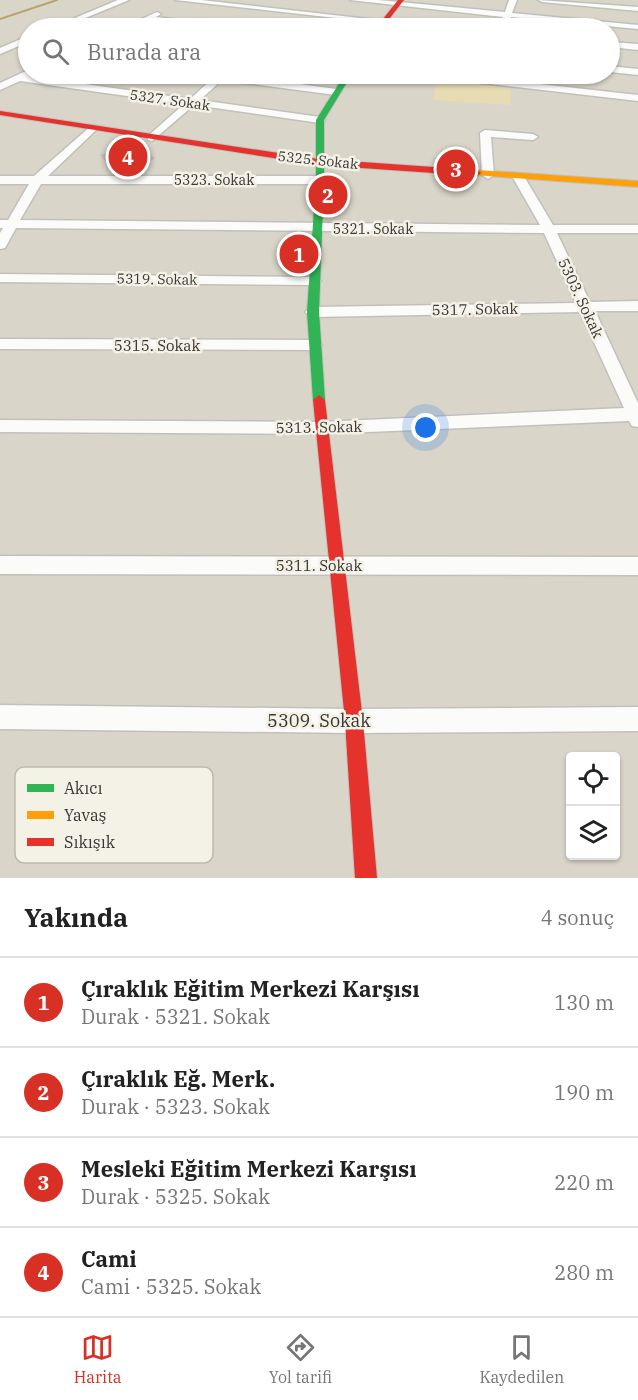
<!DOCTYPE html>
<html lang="tr">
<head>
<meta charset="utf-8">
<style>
	body { margin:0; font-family:"IBM Plex Serif",serif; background:#f2f2f2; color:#222 }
	.controls { position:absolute; right:18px; bottom:18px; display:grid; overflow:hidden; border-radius:6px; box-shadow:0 2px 4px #0004 }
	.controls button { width:54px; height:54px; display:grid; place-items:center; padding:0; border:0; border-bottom:2px solid #e0e0e0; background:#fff; color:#222; font:30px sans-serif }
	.you { position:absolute; left:426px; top:428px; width:21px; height:21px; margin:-15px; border:4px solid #fff; border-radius:50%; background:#1a73e8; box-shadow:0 0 0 9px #1a73e833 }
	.badge { display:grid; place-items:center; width:39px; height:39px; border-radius:50%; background:#d93025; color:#fff; font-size:20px; font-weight:700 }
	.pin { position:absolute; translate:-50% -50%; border:3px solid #fff; box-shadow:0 2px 6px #0006 }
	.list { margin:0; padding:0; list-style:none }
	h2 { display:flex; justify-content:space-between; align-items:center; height:78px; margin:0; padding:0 24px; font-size:26px }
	h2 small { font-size:20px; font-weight:400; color:#767676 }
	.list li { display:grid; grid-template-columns:39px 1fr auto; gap:18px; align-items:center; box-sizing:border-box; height:90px; padding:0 24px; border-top:2px solid #e0e0e0 }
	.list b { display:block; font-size:22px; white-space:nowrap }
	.list p { margin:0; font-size:20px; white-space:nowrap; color:#767676 }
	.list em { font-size:20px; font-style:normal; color:#767676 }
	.icon { flex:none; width:33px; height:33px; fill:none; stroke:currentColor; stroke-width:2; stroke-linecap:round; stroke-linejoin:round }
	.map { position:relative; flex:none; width:638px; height:878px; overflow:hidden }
	.search { position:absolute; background:#fff; box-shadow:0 2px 4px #0004; left:18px; right:18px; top:18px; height:66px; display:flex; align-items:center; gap:15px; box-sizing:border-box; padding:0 21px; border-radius:33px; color:#767676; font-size:22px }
	.sheet { height:438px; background:#fff }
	nav { display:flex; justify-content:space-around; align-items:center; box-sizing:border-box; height:84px; border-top:2px solid #e0e0e0; background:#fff; font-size:16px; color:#767676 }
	nav a { display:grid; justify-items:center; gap:3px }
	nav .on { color:#d93025 }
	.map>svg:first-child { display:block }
	.built { fill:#d9d5c8; fill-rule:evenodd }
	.green { fill:#e7dbb4 }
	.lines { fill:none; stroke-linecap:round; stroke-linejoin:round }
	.stream { stroke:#b6a56d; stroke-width:2 }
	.building { fill:#c2c0bc }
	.street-casing { stroke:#c1c0bc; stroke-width:3 }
	.fast-casing { stroke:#c1c0bc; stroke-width:2 }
	.slow-casing { stroke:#c1c0bc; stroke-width:2 }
	.jam-casing { stroke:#c1c0bc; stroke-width:2 }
	.street { fill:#fbfbfa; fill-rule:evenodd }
	.fast { fill:#30b455; fill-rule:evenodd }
	.slow { fill:#ff9f0a; fill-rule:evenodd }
	.jam { fill:#e5322d; fill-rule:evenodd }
	.labels { text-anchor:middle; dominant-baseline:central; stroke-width:5; stroke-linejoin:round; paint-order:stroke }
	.far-street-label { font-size:14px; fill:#393733; stroke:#f4f1e6 }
	.street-label { font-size:15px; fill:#393733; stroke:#f4f1e6 }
	.near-street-label { font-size:18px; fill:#393733; stroke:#f4f1e6 }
	.key { fill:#f4f1e6; stroke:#bcb9b0; stroke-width:1.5 }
	.key-label { font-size:16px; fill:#393733 }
</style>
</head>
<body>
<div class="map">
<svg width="638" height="878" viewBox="0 0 638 878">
	<rect width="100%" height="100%" fill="#e4e2dc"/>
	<path class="built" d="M0 0H638V878H0ZM28 28H610V74H28ZM570 756H616V856H570Z"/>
	<path class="green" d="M437 79 510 87V105L433 100Z"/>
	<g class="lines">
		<path class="stream" d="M0 19 57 0"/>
	</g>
	<path class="building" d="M140 144 155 159 114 170 100 155Z"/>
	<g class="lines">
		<g class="street-casing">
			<g id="street">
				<path d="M118 0H129L61 28H51Z"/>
				<path d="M175 0H201L448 28H425Z"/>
				<path d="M350 0H378L505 12 509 0H517L512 13 638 25V29L511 17 507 28H499L503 17Z"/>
				<path d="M538 0 638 7V11L542 2Z"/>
				<path d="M157 12 161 14 156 17 246 28C214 32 177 18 148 22 138 23 132 29 122 28Z"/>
				<path d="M28 36V42L0 54V48Z"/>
				<path d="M610 42 638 44V50L610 47Z"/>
				<path d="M610 66 638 69V75L610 72Z"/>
				<path d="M28 70V74H32L29 76 190 99 213 78 197 74H227L336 89 341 92 336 95 222 80 200 100 320 117 325 120 320 123 194 105 152 141 148 140V136L184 104 20 81 0 90V83Z"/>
				<path d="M426 74H451L638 95V101L431 77Z"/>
				<path d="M91 126 96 129 95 131 48 176H320L326 180 320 184H41L20 220 540 225 513 178 519 174 525 178 553 225H638V233H557L590 302 638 301V311H595L638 403V427L632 426 629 421 321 434 0 432V420L321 422 624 408 580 312 313 317 305 312 313 307 576 303 544 233 16 228 5 248 0 249V233L3 228H0V220H8L29 184H0V176H34Z"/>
				<path d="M485 130 533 134 538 137 533 140 491 137 494 175 488 179 482 175 480 133Z"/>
				<path d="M0 274 314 277 321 281 314 285 0 282Z"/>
				<path d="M0 339 314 340 322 345 314 350 0 349Z"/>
				<path d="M0 556 638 557V575L0 574Z"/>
				<path d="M0 705 354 709 638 707V731L354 733 0 729Z"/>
			</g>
		</g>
		<g class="fast-casing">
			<path id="fast" d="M345 74H352L324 120V180L319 312 325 400 319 405 313 400 307 312 316 180V120Z"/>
		</g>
		<g class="slow-casing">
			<path id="slow" d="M477 170 638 181V187L474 175V171Z"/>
		</g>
		<g class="jam-casing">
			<g id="jam">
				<path d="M398 0H404L382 28H376Z"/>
				<path d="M0 111 318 159 477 170 481 173 477 176 318 165 0 115Z"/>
				<path d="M319 395 325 400 363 721 377 878H355L345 721 313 400Z"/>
			</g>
		</g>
		<use href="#street" class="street"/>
		<use href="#fast" class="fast"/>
		<use href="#slow" class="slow"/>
		<use href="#jam" class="jam"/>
	</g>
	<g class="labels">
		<g class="far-street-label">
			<text transform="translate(170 100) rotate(8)">5327. Sokak</text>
			<text transform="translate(318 160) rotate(6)">5325. Sokak</text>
			<text x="214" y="180">5323. Sokak</text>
			<text x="373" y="229">5321. Sokak</text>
			<text transform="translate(157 279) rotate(1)">5319. Sokak</text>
		</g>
		<g class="street-label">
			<text transform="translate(581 298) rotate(65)">5303. Sokak</text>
			<text transform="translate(475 309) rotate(-1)">5317. Sokak</text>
			<text x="157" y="345">5315. Sokak</text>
			<text transform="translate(319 427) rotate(-1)">5313. Sokak</text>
			<text x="319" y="565">5311. Sokak</text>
		</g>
		<g class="near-street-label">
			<text x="319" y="720">5309. Sokak</text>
		</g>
	</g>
	<rect x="15" y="767" width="198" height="96" rx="9" class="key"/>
	<rect x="27" y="784" width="27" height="8" fill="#30b455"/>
	<rect x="27" y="811" width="27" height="8" fill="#ff9f0a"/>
	<rect x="27" y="838" width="27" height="8" fill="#e5322d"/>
	<g class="key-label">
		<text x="64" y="794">Akıcı</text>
		<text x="64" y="821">Yavaş</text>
		<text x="64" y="848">Sıkışık</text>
	</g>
</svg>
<div class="controls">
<button><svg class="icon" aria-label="locate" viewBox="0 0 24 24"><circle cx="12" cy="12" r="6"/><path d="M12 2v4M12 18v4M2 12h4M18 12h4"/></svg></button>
<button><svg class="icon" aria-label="layers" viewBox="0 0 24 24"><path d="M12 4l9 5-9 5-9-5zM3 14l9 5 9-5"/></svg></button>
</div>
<div class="you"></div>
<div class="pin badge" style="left:299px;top:254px">1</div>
<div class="pin badge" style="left:328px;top:195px">2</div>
<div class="pin badge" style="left:456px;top:169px">3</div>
<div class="pin badge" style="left:128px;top:157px">4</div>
<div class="search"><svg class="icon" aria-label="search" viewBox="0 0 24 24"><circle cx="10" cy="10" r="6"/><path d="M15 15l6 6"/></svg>Burada ara</div>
</div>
<section class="sheet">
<h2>Yakında<small>4 sonuç</small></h2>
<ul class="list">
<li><span class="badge">1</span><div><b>Çıraklık Eğitim Merkezi Karşısı</b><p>Durak · 5321. Sokak</p></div><em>130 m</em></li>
<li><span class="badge">2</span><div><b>Çıraklık Eğ. Merk.</b><p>Durak · 5323. Sokak</p></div><em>190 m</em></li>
<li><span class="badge">3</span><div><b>Mesleki Eğitim Merkezi Karşısı</b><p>Durak · 5325. Sokak</p></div><em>220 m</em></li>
<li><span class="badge">4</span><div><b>Cami</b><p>Cami · 5325. Sokak</p></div><em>280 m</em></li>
</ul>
</section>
<nav>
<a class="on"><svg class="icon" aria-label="map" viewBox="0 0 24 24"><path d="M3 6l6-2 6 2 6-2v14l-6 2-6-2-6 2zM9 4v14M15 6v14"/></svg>Harita</a>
<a><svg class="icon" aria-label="directions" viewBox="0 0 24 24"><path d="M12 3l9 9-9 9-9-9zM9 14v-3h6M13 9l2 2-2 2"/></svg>Yol tarifi</a>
<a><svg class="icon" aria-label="saved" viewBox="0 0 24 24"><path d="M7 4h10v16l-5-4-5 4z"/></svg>Kaydedilen</a>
</nav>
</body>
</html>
